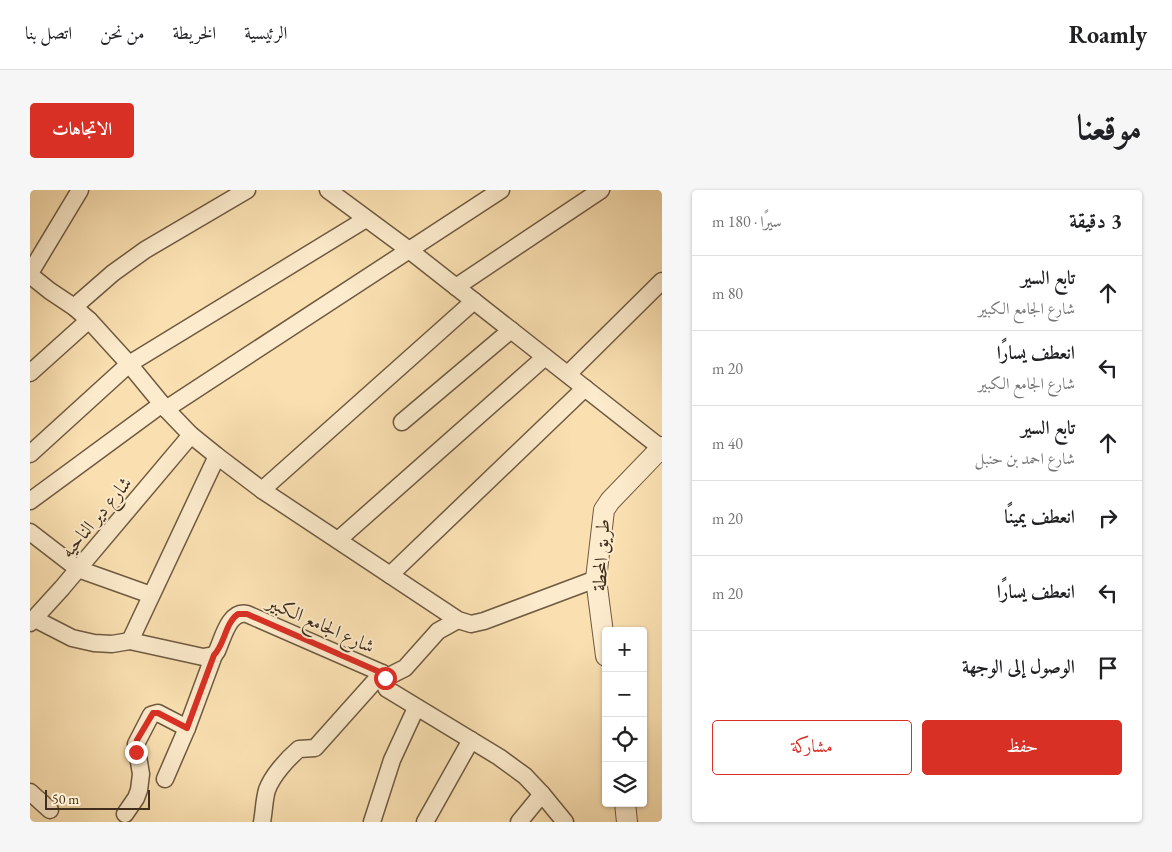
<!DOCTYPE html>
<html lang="ar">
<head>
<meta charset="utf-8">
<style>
	body { margin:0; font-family:"EB Garamond",Amiri,serif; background:#f6f6f6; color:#202124; direction:rtl }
	.controls { position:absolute; right:15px; bottom:15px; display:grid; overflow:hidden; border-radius:5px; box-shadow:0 1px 4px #0004 }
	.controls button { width:45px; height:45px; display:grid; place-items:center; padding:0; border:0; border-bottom:1px solid #e0e0e0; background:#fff; color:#202124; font:25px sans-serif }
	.scale { position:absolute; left:15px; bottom:12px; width:105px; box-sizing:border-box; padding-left:5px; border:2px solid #412e1c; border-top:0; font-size:14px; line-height:18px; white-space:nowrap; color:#412e1c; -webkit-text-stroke:4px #fcebcc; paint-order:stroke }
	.stop { position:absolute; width:15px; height:15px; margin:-11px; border:4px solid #d93025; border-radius:50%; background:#fff }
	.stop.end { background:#d93025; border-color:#fff; box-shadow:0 1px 5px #0008 }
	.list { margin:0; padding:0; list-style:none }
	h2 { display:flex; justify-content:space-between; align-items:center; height:65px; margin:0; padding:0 20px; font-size:21px }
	h2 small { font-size:16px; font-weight:400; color:#757577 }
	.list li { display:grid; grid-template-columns:32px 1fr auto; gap:15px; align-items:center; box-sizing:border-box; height:75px; padding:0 20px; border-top:1px solid #e0e0e0 }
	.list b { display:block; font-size:19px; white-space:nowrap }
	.list p { margin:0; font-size:16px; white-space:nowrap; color:#757577 }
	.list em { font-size:16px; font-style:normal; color:#757577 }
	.actions { display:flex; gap:10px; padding:15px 20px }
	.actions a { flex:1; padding:11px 0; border:1px solid #d93025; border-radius:5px; text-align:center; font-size:18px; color:#d93025 }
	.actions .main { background:#d93025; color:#fff }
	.icon { flex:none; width:28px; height:28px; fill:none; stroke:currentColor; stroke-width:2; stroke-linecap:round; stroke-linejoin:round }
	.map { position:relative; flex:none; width:632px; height:632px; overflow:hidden; direction:ltr; border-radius:5px }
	header { display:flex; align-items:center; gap:30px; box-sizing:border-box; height:70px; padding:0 25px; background:#fff; border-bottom:1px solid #e0e0e0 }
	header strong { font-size:24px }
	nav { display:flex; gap:28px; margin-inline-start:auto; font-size:18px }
	.intro { display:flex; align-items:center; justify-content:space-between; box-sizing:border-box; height:120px; padding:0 30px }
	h1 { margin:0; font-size:35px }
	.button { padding:12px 22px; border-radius:5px; background:#d93025; color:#fff; font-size:18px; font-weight:700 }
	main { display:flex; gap:30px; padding:0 30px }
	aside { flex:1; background:#fff; border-radius:5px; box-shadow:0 1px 4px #0004 }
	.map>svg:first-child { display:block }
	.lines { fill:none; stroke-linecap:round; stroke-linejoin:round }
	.minor-casing { stroke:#6f5a41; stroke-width:19 }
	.tertiary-casing { stroke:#6f5a41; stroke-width:22 }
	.minor { stroke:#fcebcc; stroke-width:16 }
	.tertiary { stroke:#fcebcc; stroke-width:20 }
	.route { stroke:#d93025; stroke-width:6 }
	.labels { text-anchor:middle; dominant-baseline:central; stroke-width:4; stroke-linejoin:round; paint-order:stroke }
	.street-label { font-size:19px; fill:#412e1c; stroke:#fcebcc }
</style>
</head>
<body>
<header>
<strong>Roamly</strong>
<nav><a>الرئيسية</a><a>الخريطة</a><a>من نحن</a><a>اتصل بنا</a></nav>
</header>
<div class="intro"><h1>موقعنا</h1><a class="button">الاتجاهات</a></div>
<main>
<aside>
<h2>3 دقيقة<small>سيرًا · 180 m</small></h2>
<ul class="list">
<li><svg class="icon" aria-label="ahead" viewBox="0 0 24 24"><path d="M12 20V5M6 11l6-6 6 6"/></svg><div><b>تابع السير</b><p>شارع الجامع الكبير</p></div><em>80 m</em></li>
<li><svg class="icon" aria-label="left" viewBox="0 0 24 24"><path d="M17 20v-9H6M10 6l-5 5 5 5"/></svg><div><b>انعطف يسارًا</b><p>شارع الجامع الكبير</p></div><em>20 m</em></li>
<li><svg class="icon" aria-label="ahead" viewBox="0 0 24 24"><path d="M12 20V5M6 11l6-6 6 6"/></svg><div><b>تابع السير</b><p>شارع احمد بن حنبل</p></div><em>40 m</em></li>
<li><svg class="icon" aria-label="right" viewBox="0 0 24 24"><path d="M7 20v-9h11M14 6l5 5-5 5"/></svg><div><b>انعطف يمينًا</b></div><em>20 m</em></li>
<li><svg class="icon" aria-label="left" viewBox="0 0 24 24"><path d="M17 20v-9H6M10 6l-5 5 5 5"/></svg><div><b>انعطف يسارًا</b></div><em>20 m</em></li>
<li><svg class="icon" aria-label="arrive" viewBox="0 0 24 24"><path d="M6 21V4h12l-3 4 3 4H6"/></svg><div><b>الوصول إلى الوجهة</b></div></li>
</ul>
<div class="actions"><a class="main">حفظ</a><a>مشاركة</a></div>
</aside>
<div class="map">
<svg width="632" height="632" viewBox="0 0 632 632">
	<rect width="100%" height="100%" fill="#fae0b1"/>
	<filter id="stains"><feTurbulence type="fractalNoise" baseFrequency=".004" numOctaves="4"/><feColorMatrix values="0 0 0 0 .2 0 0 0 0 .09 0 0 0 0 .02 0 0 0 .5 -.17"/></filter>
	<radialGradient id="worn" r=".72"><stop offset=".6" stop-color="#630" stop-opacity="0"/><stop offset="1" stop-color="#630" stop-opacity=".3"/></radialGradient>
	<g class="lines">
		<g class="minor-casing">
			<g id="minor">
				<path d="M298 0 379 60 631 258"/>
				<path d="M0 83 50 0"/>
				<path d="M0 85 20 101 44 117 59 130 99 174 136 219 161 245 187 266 232 300 428 430 441 434 454 431 566 389"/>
				<path d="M426 97 571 0"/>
				<path d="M44 117 83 83 115 60 217 0"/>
				<path d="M0 183 59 130"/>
				<path d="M538 184 632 91"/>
				<path d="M136 219 471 0"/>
				<path d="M372 232 481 140"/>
				<path d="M0 264 99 174 336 29"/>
				<path d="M232 300 444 111"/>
				<path d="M0 311 132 214"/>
				<path d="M0 342 48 379 121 405"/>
				<path d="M308 350 515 167"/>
				<path d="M360 385 555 198"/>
				<path d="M5 429 42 448 64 453 82 454 100 451 173 467 184 465 187 461C193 448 199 420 217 424L352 483C357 488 353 494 357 499L469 567 495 586 512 604 535 632"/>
				<path d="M0 433 32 398 161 245"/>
				<path d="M100 451 187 266"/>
				<path d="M355 488 375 478 408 441 428 430"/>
				<path d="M135 589 157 538 184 465"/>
				<path d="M0 602 20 620"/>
				<path d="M95 624 106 608 109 600 111 584 106 554 121 525 128 523 157 538"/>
				<path d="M232 632C234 622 234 610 237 600 242 586 257 569 269 559L285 558 352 483"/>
				<path d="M342 632 362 570 386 518"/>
				<path d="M395 632 441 550"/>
				<path d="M489 632 512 604"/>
			</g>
		</g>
		<g class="tertiary-casing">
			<g id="tertiary">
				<path d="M576 466 566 389 574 320 580 311 632 257"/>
				<path d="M595 613 597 632"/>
			</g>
		</g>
		<use href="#minor" class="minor"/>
		<use href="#tertiary" class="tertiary"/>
	</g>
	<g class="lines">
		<path class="route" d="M106 562 107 550 123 523H128L157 538 184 465C195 454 195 433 208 424H217L352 483 355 488"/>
	</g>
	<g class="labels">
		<g class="street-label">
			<text transform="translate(66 327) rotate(-50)">شارع دير الناحيه</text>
			<text transform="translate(571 365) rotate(-87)">طريق المحطة</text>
			<text transform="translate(291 434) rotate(24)">شارع الجامع الكبير</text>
		</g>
	</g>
	<rect width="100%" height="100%" filter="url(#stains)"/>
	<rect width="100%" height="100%" fill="url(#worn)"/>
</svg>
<div class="controls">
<button>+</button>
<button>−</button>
<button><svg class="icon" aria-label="locate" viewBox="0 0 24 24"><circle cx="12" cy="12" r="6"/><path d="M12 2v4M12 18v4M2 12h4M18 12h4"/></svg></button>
<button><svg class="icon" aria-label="layers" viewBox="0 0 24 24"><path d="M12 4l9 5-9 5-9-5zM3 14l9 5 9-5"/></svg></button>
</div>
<div class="scale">50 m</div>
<div class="stop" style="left:355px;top:488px"></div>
<div class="stop end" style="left:106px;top:562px"></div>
</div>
</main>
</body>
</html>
